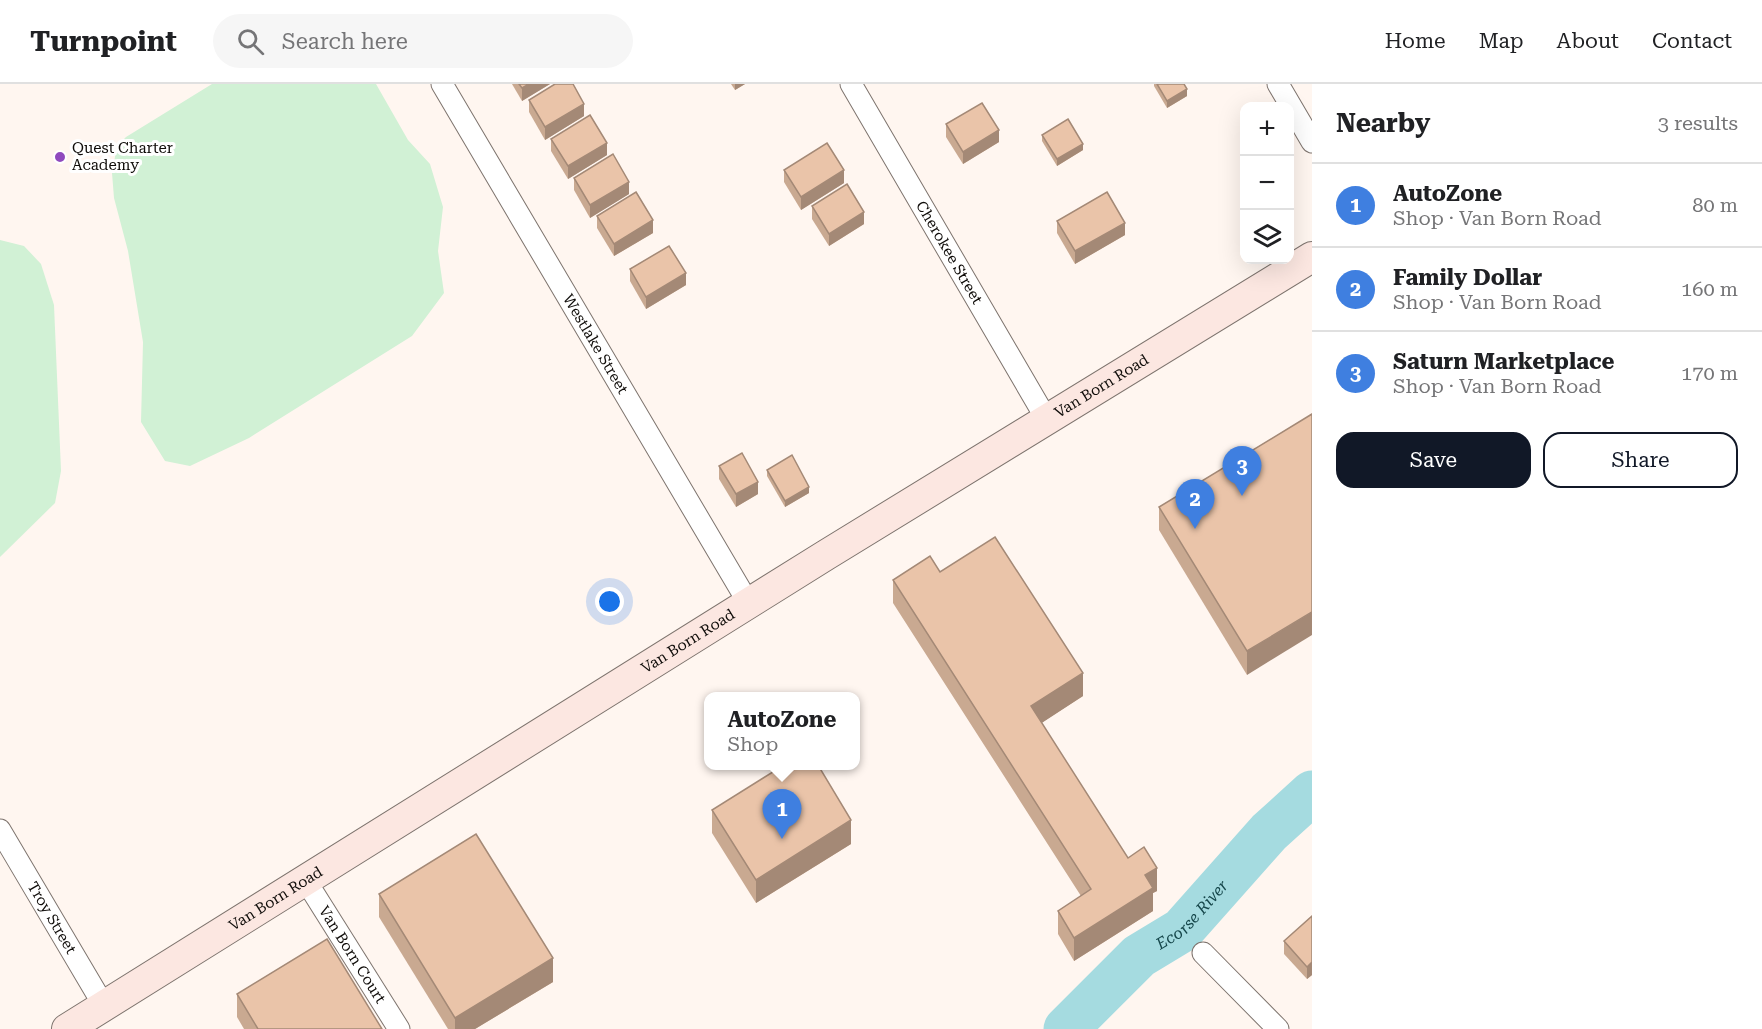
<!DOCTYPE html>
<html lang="en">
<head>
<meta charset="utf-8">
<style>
	body { margin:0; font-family:"Roboto Serif",serif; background:#f6f6f6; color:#202124 }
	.controls { position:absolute; right:18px; top:18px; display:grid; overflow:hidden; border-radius:12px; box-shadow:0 6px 24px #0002 }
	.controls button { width:54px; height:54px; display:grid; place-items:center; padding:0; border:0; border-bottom:2px solid #e0e0e0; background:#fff; color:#202124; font:30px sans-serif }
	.you { position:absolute; left:610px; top:518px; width:21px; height:21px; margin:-15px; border:4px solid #fff; border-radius:50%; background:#1a73e8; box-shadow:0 0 0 9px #1a73e833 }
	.badge { display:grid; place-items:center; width:39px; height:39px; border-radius:50%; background:#111827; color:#fff; font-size:20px; font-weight:700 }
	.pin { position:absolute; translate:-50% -50px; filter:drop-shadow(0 2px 3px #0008) }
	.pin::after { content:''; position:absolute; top:32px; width:21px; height:18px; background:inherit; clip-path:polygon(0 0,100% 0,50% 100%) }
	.popup { position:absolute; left:704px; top:608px; width:156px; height:78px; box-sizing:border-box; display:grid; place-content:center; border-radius:12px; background:#fff; filter:drop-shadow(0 2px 4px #0005); font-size:20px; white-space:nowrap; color:#757577 }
	.popup b { font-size:22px; color:#202124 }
	.popup::after { content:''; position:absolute; left:50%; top:100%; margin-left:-12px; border:12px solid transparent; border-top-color:#fff }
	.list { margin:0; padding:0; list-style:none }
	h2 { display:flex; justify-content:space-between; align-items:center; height:78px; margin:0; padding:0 24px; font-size:26px }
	h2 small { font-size:20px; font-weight:400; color:#757577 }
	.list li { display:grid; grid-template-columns:39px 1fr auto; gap:18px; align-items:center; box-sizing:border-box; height:84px; padding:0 24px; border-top:2px solid #e0e0e0 }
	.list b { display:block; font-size:22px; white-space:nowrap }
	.list p { margin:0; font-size:20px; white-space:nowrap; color:#757577 }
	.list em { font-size:20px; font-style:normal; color:#757577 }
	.actions { display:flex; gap:12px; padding:18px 24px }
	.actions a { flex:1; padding:14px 0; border:2px solid #111827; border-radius:18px; text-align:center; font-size:21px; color:#111827 }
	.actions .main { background:#111827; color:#fff }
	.icon { flex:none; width:33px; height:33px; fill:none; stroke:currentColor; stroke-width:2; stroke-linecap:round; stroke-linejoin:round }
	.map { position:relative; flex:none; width:1312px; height:945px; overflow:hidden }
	header { display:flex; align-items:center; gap:36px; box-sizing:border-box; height:84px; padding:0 30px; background:#fff; border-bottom:2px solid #e0e0e0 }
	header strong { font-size:28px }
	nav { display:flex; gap:33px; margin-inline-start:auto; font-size:21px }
	.search { width:420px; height:54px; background:#f6f6f6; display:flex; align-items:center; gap:15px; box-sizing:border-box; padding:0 21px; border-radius:33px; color:#757577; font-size:22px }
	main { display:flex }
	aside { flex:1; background:#fff }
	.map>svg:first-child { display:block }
	.green { fill:#d1f1d5 }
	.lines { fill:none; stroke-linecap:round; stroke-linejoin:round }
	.river { stroke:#a5dbe0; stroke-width:45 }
	.minor-casing { stroke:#7e746e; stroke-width:23 }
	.secondary-casing { stroke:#7e746e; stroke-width:32 }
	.minor { stroke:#fff; stroke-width:21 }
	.secondary { stroke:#fce7e1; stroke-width:30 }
	.wall { fill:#c9a991 }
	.shaded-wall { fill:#a48976 }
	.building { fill:#eac4a9; stroke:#a48976; stroke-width:1.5 }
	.poi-dot { fill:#904abe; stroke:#fff; stroke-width:2 }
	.labels { text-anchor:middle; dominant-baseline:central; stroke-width:6; stroke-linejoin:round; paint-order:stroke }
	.poi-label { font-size:15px; fill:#0f0c09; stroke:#fff; text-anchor:start }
	.street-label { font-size:15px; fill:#0f0c09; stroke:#fff }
	.water-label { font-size:16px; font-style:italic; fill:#16474b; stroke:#fff }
</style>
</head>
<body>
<header>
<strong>Turnpoint</strong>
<div class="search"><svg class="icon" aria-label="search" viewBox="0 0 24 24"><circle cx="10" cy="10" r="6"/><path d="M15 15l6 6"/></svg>Search here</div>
<nav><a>Home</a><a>Map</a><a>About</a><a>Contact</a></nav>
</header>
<main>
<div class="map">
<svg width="1312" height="945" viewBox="0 0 1312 945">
	<rect width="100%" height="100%" fill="#fff6f0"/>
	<g class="green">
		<path d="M212 0H376L408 56 430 80 443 123 438 167 444 209 412 252 249 354 190 382 165 377 141 338 143 258 128 167 114 114 112 89 117 62 126 53Z"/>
		<path d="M0 156 24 162 41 180 54 221 61 387 55 419 0 473Z"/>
	</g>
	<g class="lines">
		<path class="river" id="s1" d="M1066 945 1139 872 1182 846 1269 748 1312 709"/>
		<g class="minor-casing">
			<g id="minor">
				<path id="s2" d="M442 0 749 520"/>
				<path id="s3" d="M851 0 1047 336"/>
				<path d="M1278 0 1312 58"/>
				<path id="s4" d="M0 746 104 922"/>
				<path id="s5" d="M306 797 399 945"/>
				<path d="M1203 869 1278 945"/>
			</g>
		</g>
		<g class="secondary-casing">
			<g id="secondary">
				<path id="s6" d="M67 945 826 471 1312 173"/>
			</g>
		</g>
		<use href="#minor" class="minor"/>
		<use href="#secondary" class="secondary"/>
	</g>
	<g class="wall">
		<path d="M512 0H550L522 17Z"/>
		<path d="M731 0H745L735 6Z"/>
		<path d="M1154 0H1184L1187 12 1167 24 1154 2Z"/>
		<path d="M529 16 584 32 545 56 529 28Z"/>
		<path d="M946 40 999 58 963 80 946 53Z"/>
		<path d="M1042 51 1083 66 1057 82 1042 57Z"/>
		<path d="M551 55 607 71 568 95 551 67Z"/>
		<path d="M784 86 844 99 801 126 784 98Z"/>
		<path d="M574 94 629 110 590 134 574 106Z"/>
		<path d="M812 122 864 140 829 162 812 135Z"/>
		<path d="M597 132 653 149 614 172 597 144Z"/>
		<path d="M1057 137 1125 151 1075 180 1057 149Z"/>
		<path d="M630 185 686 201 646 225 630 197Z"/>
		<path d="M1312 330 1247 591 1159 446V423Z"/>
		<path d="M719 382 758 410 736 423 719 395Z"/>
		<path d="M767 386 809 409 785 423 767 392Z"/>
		<path d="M940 488 1083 612 1041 639 1128 774 1157 807 1153 809V827L1074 877 1058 850V827L1081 812 893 519V496Z"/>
		<path d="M712 726 851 760 756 819 712 749Z"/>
		<path d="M379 810 553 898 475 945H448L379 833Z"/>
		<path d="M1312 832V891L1307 895 1284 870V857Z"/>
		<path d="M237 910 382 945H244L237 933Z"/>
	</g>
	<g class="shaded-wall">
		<path d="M529 0H550L522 17V4Z"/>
		<path d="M735 0H745L735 6Z"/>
		<path d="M1187 5V12L1167 24V17Z"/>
		<path d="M584 20V32L545 56V43Z"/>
		<path d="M999 46V58L963 80V68Z"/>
		<path d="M607 59V71L568 95V82Z"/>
		<path d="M1083 60V66L1057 82V75Z"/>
		<path d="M844 86V99L801 126V113Z"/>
		<path d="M629 98V110L590 134V121Z"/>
		<path d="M864 128V140L829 162V150Z"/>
		<path d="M653 136V149L614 172V160Z"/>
		<path d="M1125 139V151L1075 180V167Z"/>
		<path d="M686 189V201L646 225V213Z"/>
		<path d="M758 398V410L736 423V410Z"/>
		<path d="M809 403V409L785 423V417Z"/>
		<path d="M1312 528V551L1247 591V567Z"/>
		<path d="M1083 589V612L1031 646V622Z"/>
		<path d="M851 736V760L756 819V796Z"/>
		<path d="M1157 784V807L1153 809V827L1074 877V854L1145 791Z"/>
		<path d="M553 874V898L475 945H455V934Z"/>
		<path d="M1312 878V891L1307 895V883Z"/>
	</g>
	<g class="building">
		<path d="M519 0H529L522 4Z"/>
		<path d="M555 0H573L584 20 545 43 529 16Z"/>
		<path d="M1157 0H1184L1187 5 1167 17Z"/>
		<path d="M982 19 999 46 963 68 946 40Z"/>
		<path d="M590 31 607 59 568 82 551 55Z"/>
		<path d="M1068 35 1083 60 1057 75 1042 51Z"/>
		<path d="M827 59 844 86 801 113 784 86Z"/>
		<path d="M613 70 629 98 590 121 574 94Z"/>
		<path d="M847 100 864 128 829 150 812 122Z"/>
		<path d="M636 108 653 136 614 160 597 132Z"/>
		<path d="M1107 108 1125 139 1075 167 1057 137Z"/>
		<path d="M669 162 686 189 646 213 630 185Z"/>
		<path d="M1312 330V528L1247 567 1159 423Z"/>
		<path d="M742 369 758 398 736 410 719 382Z"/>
		<path d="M792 371 809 403 785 417 767 386Z"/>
		<path d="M995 453 1083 589 1031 622 1128 774 1144 763 1157 784 1145 791 1153 804 1074 854 1058 827 1091 805 893 496 930 472 940 488Z"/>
		<path d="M784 681H818L851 736 756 796 712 726Z"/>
		<path d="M476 750 553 874 455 934 379 810Z"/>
		<path d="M1312 832V878L1307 883 1284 857Z"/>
		<path d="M327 855 382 945H258L237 910Z"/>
	</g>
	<circle class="poi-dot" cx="60" cy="73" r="6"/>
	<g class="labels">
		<g class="poi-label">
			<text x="72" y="64">Quest Charter<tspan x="72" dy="17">Academy</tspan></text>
		</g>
		<g class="street-label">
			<text stroke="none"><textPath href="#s3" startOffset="195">Cherokee Street</textPath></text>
			<text stroke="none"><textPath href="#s2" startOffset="302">Westlake Street</textPath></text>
			<text stroke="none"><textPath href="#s6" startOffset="1218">Van Born Road</textPath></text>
			<text stroke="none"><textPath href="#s6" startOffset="732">Van Born Road</textPath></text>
			<text stroke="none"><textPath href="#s6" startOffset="246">Van Born Road</textPath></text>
			<text stroke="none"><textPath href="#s4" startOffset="102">Troy Street</textPath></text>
			<text stroke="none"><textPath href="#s5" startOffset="87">Van Born Court</textPath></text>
		</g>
		<g class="water-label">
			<text stroke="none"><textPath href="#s1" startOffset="171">Ecorse River</textPath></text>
		</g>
	</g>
</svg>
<div class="controls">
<button>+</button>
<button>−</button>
<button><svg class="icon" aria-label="layers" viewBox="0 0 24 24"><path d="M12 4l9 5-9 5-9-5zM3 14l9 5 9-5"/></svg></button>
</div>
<div class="you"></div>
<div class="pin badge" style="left:782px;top:755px;background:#3f7fe0">1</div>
<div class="popup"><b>AutoZone</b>Shop</div>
<div class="pin badge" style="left:1195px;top:445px;background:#3f7fe0">2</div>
<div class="pin badge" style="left:1242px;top:412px;background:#3f7fe0">3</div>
</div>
<aside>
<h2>Nearby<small>3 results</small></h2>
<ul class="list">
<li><span class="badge" style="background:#3f7fe0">1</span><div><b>AutoZone</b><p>Shop · Van Born Road</p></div><em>80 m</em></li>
<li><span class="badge" style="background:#3f7fe0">2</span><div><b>Family Dollar</b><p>Shop · Van Born Road</p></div><em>160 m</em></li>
<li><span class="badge" style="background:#3f7fe0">3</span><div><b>Saturn Marketplace</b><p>Shop · Van Born Road</p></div><em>170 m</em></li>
</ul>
<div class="actions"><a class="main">Save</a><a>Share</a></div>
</aside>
</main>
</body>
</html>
